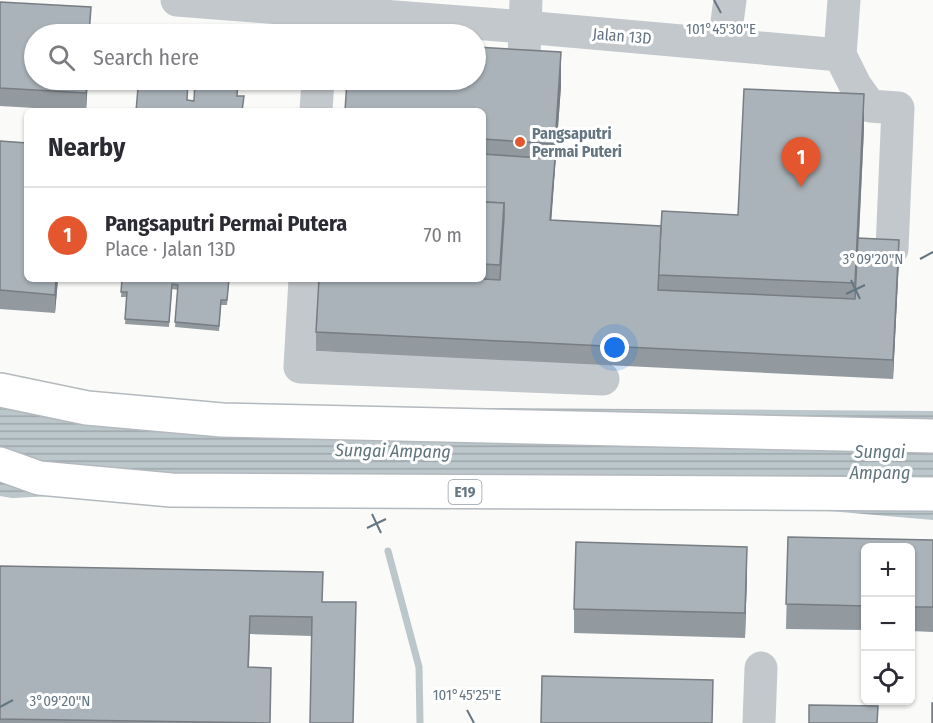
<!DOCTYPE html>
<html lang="en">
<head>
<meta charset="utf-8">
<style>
	body { margin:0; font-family:"Fira Sans Condensed",sans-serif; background:#f7f7f7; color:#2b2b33 }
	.controls { position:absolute; right:18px; bottom:18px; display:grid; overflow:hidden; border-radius:9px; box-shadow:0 2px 4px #0004 }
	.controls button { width:54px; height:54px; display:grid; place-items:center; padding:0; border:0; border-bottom:2px solid #e1e1e2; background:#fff; color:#2b2b33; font:30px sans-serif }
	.you { position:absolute; left:615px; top:348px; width:21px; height:21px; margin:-15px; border:4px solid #fff; border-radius:50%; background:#1a73e8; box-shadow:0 0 0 9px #1a73e833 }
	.badge { display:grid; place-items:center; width:39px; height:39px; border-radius:50%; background:#e4572e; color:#fff; font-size:20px; font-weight:700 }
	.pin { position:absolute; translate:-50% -50px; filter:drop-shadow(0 2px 3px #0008) }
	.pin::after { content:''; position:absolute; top:32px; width:21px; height:18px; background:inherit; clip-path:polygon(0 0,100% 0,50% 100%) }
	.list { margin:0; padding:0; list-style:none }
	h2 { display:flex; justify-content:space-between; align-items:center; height:78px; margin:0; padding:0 24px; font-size:26px }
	h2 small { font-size:20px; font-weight:400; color:#7c7c81 }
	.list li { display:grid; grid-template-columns:39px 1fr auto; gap:18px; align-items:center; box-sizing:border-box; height:96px; padding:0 24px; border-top:2px solid #e1e1e2 }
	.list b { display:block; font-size:22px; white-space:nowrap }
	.list p { margin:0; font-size:20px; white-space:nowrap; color:#7c7c81 }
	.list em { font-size:20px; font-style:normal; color:#7c7c81 }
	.icon { flex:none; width:33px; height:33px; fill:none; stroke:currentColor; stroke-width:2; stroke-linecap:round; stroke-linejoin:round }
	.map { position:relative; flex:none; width:933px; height:723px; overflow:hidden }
	.search { position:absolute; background:#fff; box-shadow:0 2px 4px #0004; left:24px; top:24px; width:462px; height:66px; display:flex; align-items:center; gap:15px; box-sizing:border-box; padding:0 21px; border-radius:33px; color:#7c7c81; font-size:22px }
	.panel { position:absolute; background:#fff; box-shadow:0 2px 4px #0004; left:24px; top:108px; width:462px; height:174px; border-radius:9px }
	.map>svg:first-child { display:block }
	.water { fill:url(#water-rules) }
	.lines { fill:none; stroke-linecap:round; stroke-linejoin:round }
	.stream { stroke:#bbc7cb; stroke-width:7 }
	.highway-casing { stroke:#b4b9bd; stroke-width:36 }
	.minor { stroke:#c3c8cc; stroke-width:33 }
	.highway { stroke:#fff; stroke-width:33 }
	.wall { fill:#929a9f }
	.shaded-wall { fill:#777d82 }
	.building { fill:#aab3b9; stroke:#777d82; stroke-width:1.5 }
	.ticks { fill:none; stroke:#657683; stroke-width:2 }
	.poi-dot { fill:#e4572e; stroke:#fff; stroke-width:2 }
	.labels { text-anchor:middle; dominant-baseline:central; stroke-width:6; stroke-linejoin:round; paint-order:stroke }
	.shield { fill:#fff; stroke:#939fa8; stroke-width:1.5 }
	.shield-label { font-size:15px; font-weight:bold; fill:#657683 }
	.street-label { font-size:16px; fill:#657683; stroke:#fff }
	.poi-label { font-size:16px; font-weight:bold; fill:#657683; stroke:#fff; text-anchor:start }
	.water-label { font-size:18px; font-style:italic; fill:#60757c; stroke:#fff }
	.ticks-label { font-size:15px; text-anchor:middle; fill:#657683; stroke:#fff; stroke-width:6; stroke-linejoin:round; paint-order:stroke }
</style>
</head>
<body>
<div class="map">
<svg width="933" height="723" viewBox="0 0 933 723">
	<defs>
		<pattern id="water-rules" width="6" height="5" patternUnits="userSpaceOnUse" patternTransform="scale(1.5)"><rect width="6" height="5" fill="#bbc7cb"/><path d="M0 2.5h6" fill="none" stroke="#9ca6aa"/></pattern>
	</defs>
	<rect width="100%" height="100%" fill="#fafaf8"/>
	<path class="water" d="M0 387 187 406 933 411V520L436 477 12 498 0 496Z"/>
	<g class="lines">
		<path class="stream" d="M388 551 419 667 420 723"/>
		<g class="highway-casing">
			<g id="highway">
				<path d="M0 390 87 408 222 420 933 436"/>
				<path d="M0 464 39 478 171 490 933 494"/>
			</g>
		</g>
		<g class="minor">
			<path d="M177 0 524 27 840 55"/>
			<path d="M844 0 840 55 855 85 870 106 898 108 892 249"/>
			<path d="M724 44 730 0"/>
			<path d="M476 69 505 71 517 68 524 58 526 0"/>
			<path d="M316 111 318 80"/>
			<path d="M305 279 300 367 603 379"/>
			<path d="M759 723 761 668"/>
		</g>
		<use href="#highway" class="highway"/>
	</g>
	<g class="wall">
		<path d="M0 2 91 26 86 111 0 106Z"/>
		<path d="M561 86 551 220 661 226 738 215 864 128 859 238 899 259 893 379 316 351V332L483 279V111Z"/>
		<path d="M0 141 58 279 55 313 0 309Z"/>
		<path d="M122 279H229L227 305H221L219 331 175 327 178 290 172 289 169 327 125 324 127 297H121Z"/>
		<path d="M788 537 933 540V632L910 631V548H866V630L786 629Z"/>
		<path d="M0 566 323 572 312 636 250 634 249 668 270 723H0Z"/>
		<path d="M747 572 745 638 574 633V609Z"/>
	</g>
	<g class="shaded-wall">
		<path d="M561 52V86L550 239V220L555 159V144Z"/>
		<path d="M87 80H88L86 111V93Z"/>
		<path d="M864 94V128L855 317V283Z"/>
		<path d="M899 240V259L893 379V360Z"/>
		<path d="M56 279H58L55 313V295Z"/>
		<path d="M747 547V572L745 638V613Z"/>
	</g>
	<g class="building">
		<path d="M0 2 91 7 89 34H34V80H87L86 93 0 88Z"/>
		<path d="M476 47 561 52 555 144 483 139V111H345L347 80H476Z"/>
		<path d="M145 80H188L187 100 194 101 195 80H238L237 96H244L242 111H136L138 88 144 89Z"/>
		<path d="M744 89 864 94 855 283 658 275 662 211 738 215Z"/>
		<path d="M0 141 27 143V279H56L55 295 0 290Z"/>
		<path d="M483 154 555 159 550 220 661 226 658 290 855 299 858 238 899 240 893 360 316 332 319 279H483L500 280 504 218V203L483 202Z"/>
		<path d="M483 202 504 203 500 265 483 264Z"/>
		<path d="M122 279H229L227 300H221L219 326 175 322 178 285 172 284 169 322 125 319 127 292H121Z"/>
		<path d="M788 537 933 540V607H910V548H866V606L786 604Z"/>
		<path d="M576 542 747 547 745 613 574 609Z"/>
		<path d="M0 566 323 572 322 602H356L353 723H310L312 617 250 616 248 667 271 668 270 723 0 719Z"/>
		<path d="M542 676 713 680 712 723H541Z"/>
		<rect x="932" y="703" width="1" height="20"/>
		<path d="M809 705 878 706 877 723H809Z"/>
	</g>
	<path class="ticks" d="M714 0 721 13M920 259 933 252M851 280 860 299M846 294 865 285M372 514 381 533M367 528 386 519M0 707 13 700M467 710 474 723"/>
	<circle class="poi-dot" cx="520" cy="142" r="6"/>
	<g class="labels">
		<rect class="shield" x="448.5" y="480" width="33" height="24" rx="4.5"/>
		<g class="shield-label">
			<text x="465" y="492">E19</text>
		</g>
		<g class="street-label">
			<text transform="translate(622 36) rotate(5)">Jalan 13D</text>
		</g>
		<g class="poi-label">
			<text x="532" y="133">Pangsaputri<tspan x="532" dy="18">Permai Puteri</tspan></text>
		</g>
		<g class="water-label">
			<text transform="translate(393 451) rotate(1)">Sungai Ampang</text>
			<text x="880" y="452">Sungai<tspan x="880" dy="21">Ampang</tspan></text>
		</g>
	</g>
	<g class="ticks-label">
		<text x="721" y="34">101°45'30"E</text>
		<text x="873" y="264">3°09'20"N</text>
		<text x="467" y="700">101°45'25"E</text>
		<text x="60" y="706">3°09'20"N</text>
	</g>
</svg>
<div class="controls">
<button>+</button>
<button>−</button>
<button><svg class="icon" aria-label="locate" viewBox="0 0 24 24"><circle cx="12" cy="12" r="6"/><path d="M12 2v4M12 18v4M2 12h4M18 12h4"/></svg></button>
</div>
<div class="you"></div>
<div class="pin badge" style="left:801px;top:187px">1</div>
<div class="search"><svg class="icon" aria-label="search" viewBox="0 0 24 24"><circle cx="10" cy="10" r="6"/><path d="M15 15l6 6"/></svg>Search here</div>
<section class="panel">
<h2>Nearby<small></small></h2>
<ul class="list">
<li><span class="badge">1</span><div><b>Pangsaputri Permai Putera</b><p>Place · Jalan 13D</p></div><em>70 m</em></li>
</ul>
</section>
</div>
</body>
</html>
